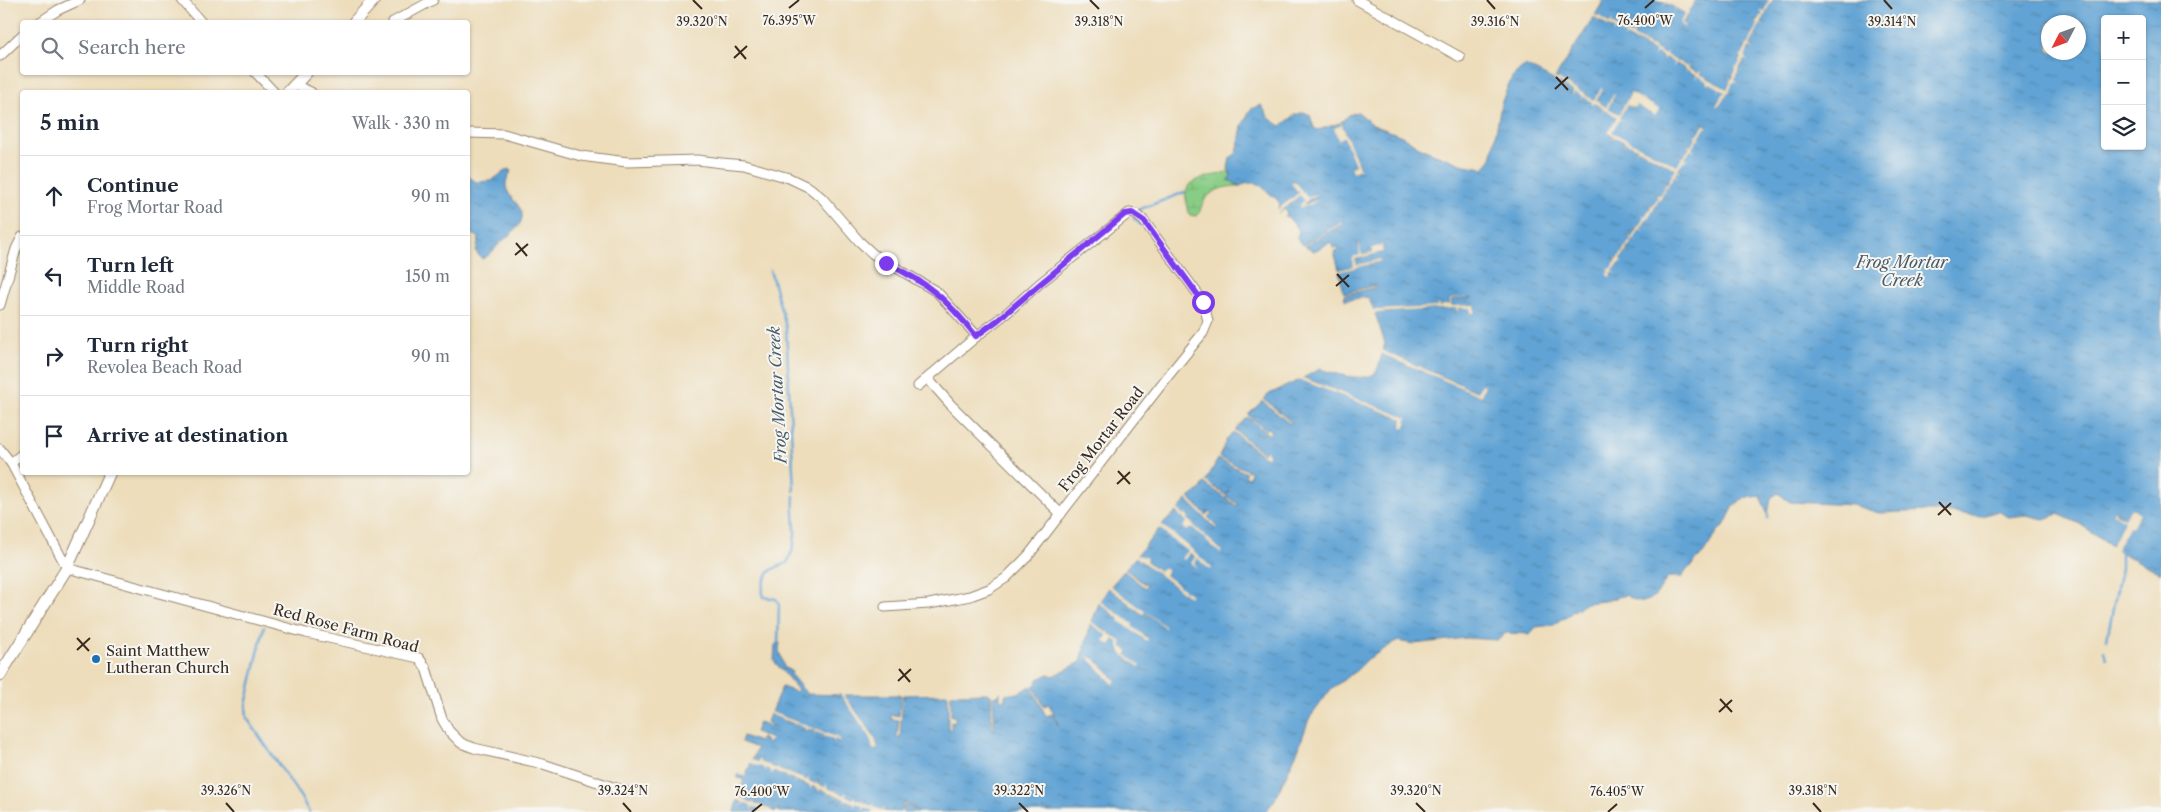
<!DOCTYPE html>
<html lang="en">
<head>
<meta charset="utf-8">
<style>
	body { margin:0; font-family:"Libre Caslon Text",serif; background:#f6f6f7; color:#1f2937 }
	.controls { position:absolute; right:15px; top:15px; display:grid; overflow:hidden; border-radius:5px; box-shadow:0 1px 4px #0004 }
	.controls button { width:45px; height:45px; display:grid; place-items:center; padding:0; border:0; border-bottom:1px solid #e0e1e3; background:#fff; color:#1f2937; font:25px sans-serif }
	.compass { position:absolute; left:2041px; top:15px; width:45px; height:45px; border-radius:50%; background:#fff; box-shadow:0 1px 4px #0004; rotate:228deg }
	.stop { position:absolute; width:15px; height:15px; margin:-11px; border:4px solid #7c3aed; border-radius:50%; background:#fff }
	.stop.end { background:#7c3aed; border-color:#fff; box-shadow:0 1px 5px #0008 }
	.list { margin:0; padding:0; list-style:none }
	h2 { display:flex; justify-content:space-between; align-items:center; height:65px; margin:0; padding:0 20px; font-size:21px }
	h2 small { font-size:16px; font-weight:400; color:#747a83 }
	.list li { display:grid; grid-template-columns:32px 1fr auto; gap:15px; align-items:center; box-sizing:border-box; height:80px; padding:0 20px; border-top:1px solid #e0e1e3 }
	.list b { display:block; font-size:19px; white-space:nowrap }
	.list p { margin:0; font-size:16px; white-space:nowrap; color:#747a83 }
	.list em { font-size:16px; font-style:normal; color:#747a83 }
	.icon { flex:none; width:28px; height:28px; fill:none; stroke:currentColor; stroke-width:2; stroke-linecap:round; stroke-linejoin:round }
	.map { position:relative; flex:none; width:2161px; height:812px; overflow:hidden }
	.search { position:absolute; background:#fff; box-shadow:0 1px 4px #0004; left:20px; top:20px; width:450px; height:55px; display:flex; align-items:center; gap:12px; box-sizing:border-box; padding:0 18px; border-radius:5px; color:#747a83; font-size:19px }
	.panel { position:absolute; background:#fff; box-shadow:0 1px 4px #0004; left:20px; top:90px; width:450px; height:385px; border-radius:5px }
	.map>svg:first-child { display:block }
	.wetland { fill:url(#wetland-marsh); stroke:#627c52 }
	.water { fill:url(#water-ripples); stroke:#4e6679; fill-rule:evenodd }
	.pier { fill:#edddbb }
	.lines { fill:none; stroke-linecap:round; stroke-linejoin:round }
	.stream { stroke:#60a3d4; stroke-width:2.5 }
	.minor-casing { stroke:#94846c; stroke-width:11 }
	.tertiary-casing { stroke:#94846c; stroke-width:13 }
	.minor { stroke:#fff; stroke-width:9 }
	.tertiary { stroke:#fff; stroke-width:11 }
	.route { stroke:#7c3aed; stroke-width:6 }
	.ticks { fill:none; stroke:#3b2a1e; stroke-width:2 }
	.poi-dot { fill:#1f6fb2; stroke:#f6f6f2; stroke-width:2 }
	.labels { text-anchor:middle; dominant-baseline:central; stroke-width:4; stroke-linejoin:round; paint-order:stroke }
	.street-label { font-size:15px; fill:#3b2a1e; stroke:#f6f6f2 }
	.poi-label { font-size:15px; fill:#3b2a1e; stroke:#f6f6f2; text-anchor:start }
	.water-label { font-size:16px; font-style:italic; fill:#4a5a67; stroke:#f6f6f2 }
	.ticks-label { font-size:12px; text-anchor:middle; fill:#3b2a1e; stroke:#f6f6f2; stroke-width:4; stroke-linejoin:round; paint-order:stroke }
</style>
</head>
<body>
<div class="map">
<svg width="2161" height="812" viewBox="0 0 2161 812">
	<defs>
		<pattern id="wetland-marsh" width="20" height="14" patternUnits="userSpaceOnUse" patternTransform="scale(1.25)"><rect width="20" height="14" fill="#88cd86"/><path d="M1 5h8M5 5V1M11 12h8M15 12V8" fill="none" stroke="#76b073"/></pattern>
		<pattern id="water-ripples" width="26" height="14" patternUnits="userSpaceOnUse" patternTransform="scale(1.25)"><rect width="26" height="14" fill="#60a3d4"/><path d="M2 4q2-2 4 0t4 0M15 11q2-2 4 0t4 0" fill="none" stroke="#5085ab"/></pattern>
	</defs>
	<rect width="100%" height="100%" fill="#f6f6f2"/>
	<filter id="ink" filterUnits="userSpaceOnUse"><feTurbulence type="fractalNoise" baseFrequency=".02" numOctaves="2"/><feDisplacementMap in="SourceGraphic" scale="10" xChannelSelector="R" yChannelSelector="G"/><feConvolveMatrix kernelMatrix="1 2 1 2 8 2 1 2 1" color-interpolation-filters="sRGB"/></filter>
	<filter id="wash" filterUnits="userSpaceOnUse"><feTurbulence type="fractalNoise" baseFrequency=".0096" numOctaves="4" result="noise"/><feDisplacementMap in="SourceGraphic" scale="20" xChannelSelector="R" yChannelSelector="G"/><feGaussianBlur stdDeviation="1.12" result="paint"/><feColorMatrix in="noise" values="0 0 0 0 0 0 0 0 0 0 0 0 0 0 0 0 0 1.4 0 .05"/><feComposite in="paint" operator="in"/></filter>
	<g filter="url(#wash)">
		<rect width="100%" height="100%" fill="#edddbb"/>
		<path class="wetland" d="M1229 172 1231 175 1229 180 1240 186C1224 186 1209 190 1202 205 1200 210 1200 213 1196 216L1190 215C1187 210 1186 205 1186 199 1182 177 1213 177 1229 172Z"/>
		<g class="water">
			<path d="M1604 0H1654V2L1655 0 1665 2 1664 5 1666 3 1675 8 1673 12 1676 8 1685 13 1679 24 1687 27 1682 24 1688 14 1691 16 1688 13 1694 3 1698 5 1694 2 1695 0H1769L1758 22 1754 21 1758 24 1753 34 1750 33 1753 35 1748 45 1745 44 1747 46 1742 57 1739 55 1742 58 1737 68 1734 66 1736 69 1732 79 1727 78 1731 80 1727 89 1700 74 1701 70 1699 73 1688 67 1690 63 1687 67 1677 61 1678 57 1676 61 1665 55 1666 52 1664 54 1659 51 1660 48 1658 51 1653 48 1654 44 1652 47 1643 42 1644 39 1642 41 1632 36 1634 33 1631 35 1622 31 1623 27 1621 30 1612 24 1613 22 1611 24 1601 18 1602 14 1600 17 1595 15Z"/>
			<path d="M1772 0H2161V573L2116 550 2129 527 2132 528 2140 514 2131 508 2125 518 2115 512V509L2112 515 2114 513 2124 520 2112 546 2080 524 2058 514 2044 519 2026 515 2009 517 1998 511 1982 516 1932 511 1879 513 1853 505 1790 502 1778 493 1771 498 1768 515 1760 496 1742 499 1734 506 1724 526 1718 531 1703 554 1686 571 1682 577H1669C1659 586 1657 603 1640 601 1635 601 1630 597 1625 595L1605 601 1586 603 1572 612 1566 618 1561 619 1554 625 1536 627 1530 634 1506 633 1498 640 1466 638 1414 644 1397 641 1368 659 1357 670 1331 689 1309 719 1298 750 1274 801 1265 812H902L905 805 914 809 915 808 904 803 900 812H894L893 809 892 812 883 811 885 806 882 810 873 807 875 802 873 806 864 803 865 798 863 802 855 799 856 795 853 799 845 796 846 791 844 795 836 792 837 788 835 791 826 788 827 784 825 787 817 784 818 780 816 784 807 781 808 776 806 780 798 777 799 773 797 777 788 773 789 769 787 773 779 770 780 765 778 769 769 766 770 762 768 766 760 762V758L759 762 752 760 757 748 741 742 743 736 759 742 761 737 766 741 764 742 769 744 771 739 755 732 759 722 776 728 767 722 770 714 785 720 783 724 785 720 795 724 794 728 796 724 805 728 804 732 807 728 815 731 813 736 816 732 824 735 823 740 825 735 834 739 832 743 835 739 839 741 838 745 841 739 771 712 782 687 796 692 798 690 774 661 775 645 777 643H780L779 650 784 667 792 672 791 675 807 694 841 695 870 737 874 750 878 749 875 738 844 695H901L899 716 891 715V719L899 720 897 737 900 738 903 695 948 694V729L951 730V722H955V716H951V694L987 693 991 695 992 729 994 730V717H1000L994 716 993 696 1000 695V692V700H1005V695L1018 693 1031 686 1046 716 1052 714 1058 726H1059L1049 704 1044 706 1033 686 1037 683 1038 679 1049 674 1053 676 1081 662 1083 653 1113 684 1116 681 1095 659 1089 657 1083 652 1091 624 1107 635 1104 641 1110 645 1114 639 1118 642 1121 653 1139 667 1140 666 1126 655 1129 651 1122 647V642L1092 622 1099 603 1146 641 1148 639 1131 626 1132 624 1100 601 1109 588 1142 614 1144 612 1165 627 1111 586 1124 571 1145 588 1147 586 1125 569 1136 557 1189 597 1190 595 1165 575 1168 571 1164 568 1161 572 1146 561 1147 559 1137 555 1160 528 1189 551 1183 558 1184 559 1190 553 1196 557 1191 563 1197 569 1193 563 1197 558 1210 569 1211 568 1162 525 1176 512 1187 522 1183 527 1187 531 1192 527 1220 552 1222 551 1187 519 1189 517 1187 514 1184 516 1178 510 1187 500 1216 529 1218 527 1208 517 1212 513 1210 511 1206 515 1189 498 1201 489 1204 483 1237 506 1238 504 1226 496 1229 491 1225 495 1206 481 1218 459 1246 473 1245 476 1249 478 1251 472 1219 457 1227 439 1233 432 1266 458 1270 454 1266 450 1263 453 1235 430 1247 417 1269 435 1272 430 1268 428 1266 430 1248 415 1262 401 1290 424 1291 422 1264 399 1269 394 1300 380 1403 419 1401 427 1405 428 1406 418 1303 378 1320 369C1332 373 1365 383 1375 373 1379 369 1380 360 1382 354L1481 396 1485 385 1482 384 1478 392 1383 351 1385 343 1375 313 1456 308 1457 313 1458 308H1471V313H1475V305L1451 306V300L1472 298 1450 299V306L1447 304 1439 307 1438 302V307L1374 310 1368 297 1345 300 1344 295 1377 287 1376 285 1344 293 1341 286 1342 285 1339 272 1381 261 1380 259 1357 265 1355 259 1383 252 1382 245 1372 248 1373 252 1362 255 1357 242 1361 255 1352 258 1354 266 1339 270 1334 251H1338V247L1333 248 1331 242 1314 251 1305 246 1344 223 1343 221 1303 245 1297 239 1299 230 1288 217 1284 216 1287 213 1284 209 1278 213 1301 194 1304 200 1299 207 1301 208 1310 205 1320 197 1302 206 1316 192 1307 198 1294 181 1291 183 1299 192 1278 209 1280 205C1278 199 1274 197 1269 193 1259 183 1254 180 1240 186L1229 180 1231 175 1228 169 1230 158 1237 153 1242 126 1251 109 1261 105 1270 119 1281 126 1295 115 1304 112 1310 115 1314 128 1318 130 1340 123 1341 125 1334 128 1338 139 1344 137 1355 165 1351 167 1353 172 1360 169 1341 122 1349 115 1358 112 1373 125 1402 136 1422 149 1464 165 1484 168 1491 160 1501 104 1508 86 1512 77 1525 65 1565 86 1564 89 1566 87 1573 91 1572 95 1575 92 1583 96 1581 100 1584 97 1593 102 1590 107 1594 103 1604 109 1603 111 1605 109 1618 117 1608 133 1614 136 1612 141 1615 137 1625 142 1624 148 1627 143 1637 148 1636 152 1638 149 1676 169 1666 185 1662 183 1665 186 1659 195 1655 193 1658 196 1652 206 1648 204 1651 207 1645 217 1642 215 1645 218 1637 227 1631 238 1627 236 1631 239 1624 249 1620 247 1624 250 1618 259 1614 258 1617 260 1611 270 1607 268 1610 271 1608 275 1610 276 1612 272 1615 273 1613 271 1621 262 1620 260 1626 251 1630 253 1626 250 1633 240 1636 242 1633 239 1640 229 1643 231 1641 228 1647 218 1650 220 1647 218 1654 208 1657 209 1654 207 1661 197 1664 198 1661 196 1667 186 1671 188 1668 185 1674 176H1676L1675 175 1678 171 1681 172 1678 169 1691 150H1694L1692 148 1698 138 1701 139 1699 137 1706 126 1709 127 1701 122 1704 125 1697 135 1693 134 1696 137 1691 146 1686 145 1690 147 1683 157 1679 155 1683 158 1677 166 1611 132 1619 120 1624 122 1619 118 1627 105 1635 108 1637 105 1654 116 1658 109 1631 93 1619 114 1608 108 1615 95 1607 107 1596 101 1603 88 1594 100 1585 95 1586 91 1584 94 1576 90 1578 87 1575 89 1568 85 1569 82 1567 85 1560 80 1561 77 1559 80 1555 78 1594 17 1598 19 1596 23 1599 20 1606 24 1605 28 1607 25 1614 29V31L1615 29 1625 35 1624 37 1626 35 1635 41 1633 45 1636 41 1646 47 1644 51 1647 47 1656 53 1654 56 1657 53 1663 57 1662 61 1664 57 1686 69 1685 72 1687 70 1709 82 1707 86 1710 82 1720 88 1718 91 1720 88 1726 92 1716 105 1718 107 1728 92 1732 94 1728 91 1733 81 1737 82 1734 80 1739 70H1741L1739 69 1744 60H1747L1744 58 1750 47 1754 48 1750 46 1755 36 1759 37 1755 35 1760 25H1763L1761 24 1766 13 1768 14 1766 12 1771 2 1774 3ZM2105 19H2142V146H2105ZM2048 22H2078V52H2048Z"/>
			<path d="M508 169 512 171C494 192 522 201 522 215 523 226 509 235 501 242 495 248 490 256 482 259L476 252 479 237 470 233 468 229 470 206 468 202V176L476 182 491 181Z"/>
			<path d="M751 763 755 764 754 768 756 764 765 768 764 772 766 768 772 771 771 774 772 771 779 774V777L780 774 787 776 786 780 788 777 794 779V783L795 780 802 783V786L803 783 810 786V789L811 786 820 789 818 793 820 789 828 792 827 796 829 793 837 796 836 800 838 796 846 799 844 803 846 800 855 803 854 806 855 803 864 806 863 810 864 807 873 810 872 812H779V808L776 812 770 810 771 805 769 809 762 806 764 802 761 806 754 803 755 798 753 803 746 800 747 795 745 799 738 796 744 780 736 777 738 774 745 777Z"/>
			<path d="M737 800 743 802 742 807 745 803 752 806 750 810 753 806 760 809 758 812H734Z"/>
		</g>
		<g class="pier">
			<path d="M1660 0H1666L1674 4 1677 0 1675 5 1686 11 1692 0H1695L1694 2 1699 5 1694 3 1688 13 1693 16 1687 14 1682 23 1686 28 1679 24 1685 13 1676 8 1673 12 1675 7 1666 3 1663 7 1665 2Z"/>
			<path d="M1769 0 1775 3 1771 2 1766 12 1770 15 1766 13 1761 24 1765 26 1760 25 1755 35 1759 38 1755 36 1750 45 1754 49 1749 47 1745 58 1748 61 1744 60 1739 69 1743 72 1739 70 1734 80 1738 83 1733 82 1729 91 1732 94 1728 92 1718 107 1716 105 1725 92 1720 89 1718 93 1719 88 1710 83 1707 86 1708 82 1698 76 1695 79 1697 75 1687 70 1685 73 1686 69 1676 63 1673 67 1674 63 1665 57 1662 61 1663 57 1657 53 1654 57 1655 52 1647 47 1644 51 1646 47 1636 41 1633 45 1635 41 1626 36 1623 39 1625 35 1615 30 1613 33 1614 29 1607 25 1605 29 1606 24 1599 20 1596 24 1598 19 1594 17 1595 15 1600 17 1602 14 1601 18 1610 24 1613 20 1612 24 1621 30 1624 26 1622 31 1631 35 1634 32 1633 36 1642 41 1645 38 1643 42 1652 47 1654 44 1653 48 1658 51 1661 47 1659 51 1664 54 1667 51 1666 55 1676 61 1678 57 1677 61 1687 67 1689 63 1688 68 1698 73 1701 70 1700 74 1727 89 1731 80 1727 78 1732 79 1736 69 1734 66 1737 67 1742 58 1739 55 1742 56 1747 46 1744 44 1748 45 1753 35 1749 33 1753 34 1758 24 1754 22H1758L1763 13 1759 10 1764 11Z"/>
			<path d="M1562 76 1560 80 1567 85 1570 81 1568 85 1575 89 1578 86 1577 90 1584 94 1586 91 1585 95 1594 100 1601 88 1603 89 1596 101 1606 107 1614 94 1615 95 1608 108 1619 114 1631 93 1659 109 1655 116 1637 105 1635 108 1627 105 1619 118 1624 121 1619 120 1612 132 1677 166 1682 158 1679 155 1683 157 1690 148 1686 145 1691 146 1696 137 1693 134 1697 135 1704 125 1700 122 1710 128 1706 127 1699 137 1702 140 1698 139 1692 148 1695 151 1691 150 1685 158 1688 161 1685 160 1678 169 1681 173 1678 171 1675 175 1679 178 1674 176 1668 185 1671 188 1667 186 1661 196 1665 199 1661 197 1654 207 1658 210 1654 208 1648 218 1651 220 1647 219 1641 228 1644 232 1640 229 1634 239 1637 242 1633 240 1626 250 1630 253 1626 251 1620 260 1623 263 1619 262 1613 271 1617 274 1612 272 1610 277 1607 275 1610 271 1607 268 1611 269 1617 260 1614 257 1618 259 1624 250 1620 247 1624 249 1631 239 1627 236 1632 238 1638 228 1635 225 1638 227 1644 218 1641 214 1645 216 1651 207 1648 204 1652 206 1658 197 1654 194 1659 195 1665 186 1662 183 1666 185 1672 175 1668 172 1672 174 1676 169 1638 149 1635 154 1637 148 1627 143 1624 148 1625 142 1615 137 1611 141 1614 136 1608 133 1617 117 1605 109 1602 113 1604 108 1594 103 1591 107 1592 102 1584 97 1581 100 1582 96 1575 92 1572 96 1573 91 1566 87 1563 90 1565 86 1554 80 1555 78 1559 80Z"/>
			<path d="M1341 122 1360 169 1353 172 1351 167 1355 165 1344 137 1338 140 1334 128 1341 125Z"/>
			<path d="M1294 181 1307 197 1317 193 1306 201 1302 207 1321 198 1310 205 1301 208 1299 206 1304 200 1300 195 1278 213V209L1299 193 1291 183Z"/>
			<path d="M1358 241 1362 255 1373 252 1372 248 1382 245 1383 252 1355 259 1357 265 1380 259 1381 261 1339 272V270L1354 266 1352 257 1360 255Z"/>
			<path d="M1472 297 1451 300V306L1475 305V313H1471V308H1458V313L1456 308 1375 313 1374 310 1437 307 1438 302 1439 307 1447 304 1450 306V299Z"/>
			<path d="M1383 351 1477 392 1482 384 1485 385 1481 396 1382 354Z"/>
			<path d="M1303 378 1407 418 1405 428H1401L1403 419 1300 380Z"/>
			<path d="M2131 508 2140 514 2132 528 2129 527 2116 550 2114 548 2127 525H2131L2137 515 2132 511 2113 547 2112 546 2124 520 2115 514 2112 515 2115 509V513L2125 518Z"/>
			<path d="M1178 510 1184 516 1186 514 1189 517 1187 519 1222 551 1220 553 1192 527 1187 531 1183 527 1187 522 1176 512Z"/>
			<path d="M1162 525 1186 544 1212 568 1210 570 1197 558 1194 563 1198 569 1191 563 1195 557 1190 553 1184 560 1182 558 1188 551 1170 538 1160 528Z"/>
			<path d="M1137 555 1145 557 1147 559 1146 561 1160 572 1164 568 1168 571 1165 575 1191 595 1189 597 1136 557Z"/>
			<path d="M1111 586 1166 627 1165 628 1145 612 1143 614 1109 588Z"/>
			<path d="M1100 601 1133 624 1132 626 1148 639 1147 641 1119 621 1120 619 1099 603Z"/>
			<path d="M1092 622 1122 642V647L1129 651 1126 655 1141 666 1139 667 1121 653 1118 642 1114 639 1110 645 1104 641 1107 635 1091 624Z"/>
			<path d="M1083 652 1089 657 1095 659 1116 681 1113 684Z"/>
			<path d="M841 695H844L875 738 878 749 873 750 870 737Z"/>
			<path d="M771 712 841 739 838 745 839 741 835 739 833 743V739L825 736 823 740 824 735 816 732 813 736 815 731 807 728 805 733V728L796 724 794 728 795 724 786 720 783 724 784 720 770 714Z"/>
			<path d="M760 758V762L768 765 771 762 769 766 778 769 779 765V770L787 773 790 769 788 773 797 777 800 773 798 777 806 780 809 777 808 781 816 784 817 780V784L825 787 827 783V788L835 791 838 788 836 792 844 795 846 791V796L853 799 856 795 855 799 863 802 864 798V803L872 806 875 802 874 807 882 810 885 806 883 811 887 812 874 810 872 812V810L865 807 863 811V806L856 803 854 807V803L847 800 844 803 845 799 838 796 835 800 837 796 829 793 827 797 828 792 821 789 818 793 819 789 812 786 810 790V786L803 783 801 786 802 783 796 780 794 784V779L788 777 786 781 787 776 780 774 779 778V774L773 771 771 775V771L766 768 764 772V768L756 765 754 768 755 765 751 763 752 760 758 762Z"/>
			<path d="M747 795 746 800 753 803 755 798 754 803 761 806 764 802 762 806 769 809 771 805 770 810 776 812 761 809 758 812 759 809 753 806 751 811V805L745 803 741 807 743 802 737 800 738 796 745 799Z"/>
		</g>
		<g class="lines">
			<g class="stream">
				<path d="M1138 210 1185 192"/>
				<path d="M1133 217 1141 225"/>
				<path d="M770 270 786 327 794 491"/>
				<path d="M1768 515V518"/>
				<path d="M264 627 246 705 247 718 300 796 309 812"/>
				<path d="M2107 639 2121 569V552"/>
				<path d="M778 643 779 604 776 599 764 597C760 588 766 572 775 568 779 566 783 565 787 563 801 535 792 525 794 496"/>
				<path d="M2104 651 2106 658"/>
			</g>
		</g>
	</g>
	<g filter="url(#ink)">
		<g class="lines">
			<g class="minor-casing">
				<g id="minor">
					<path d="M182 0 201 22"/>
					<path d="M1357 0 1460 57"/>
					<path d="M40 22 58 10 80 0"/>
					<path d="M393 22 433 0"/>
					<path d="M0 56 22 35"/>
					<path d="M255 72 274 92"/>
					<path d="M295 85 311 92"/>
					<path d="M468 133 504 134 581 156 611 160 628 162 697 160 722 163 744 165 789 178 810 188 822 198 859 241 873 254 937 292 977 336"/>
					<path d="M0 305 16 249 22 237"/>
					<path d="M928 379 951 405 1061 514"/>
					<path d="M0 449 11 463 67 568 306 633 419 658 426 668 442 719 449 731 461 743 474 748 543 764 625 791"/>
					<path d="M11 463 22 454"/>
					<path d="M885 607 929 604 970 596 989 589 1006 578 1028 556 1168 376 1203 333 1208 321 1203 301 1144 221 1136 214 1129 213 1039 284 1008 312 977 336 918 386"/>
				</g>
			</g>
			<g class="tertiary-casing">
				<g id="tertiary">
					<path d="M354 22 374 0"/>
					<path d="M288 92 307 72"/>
					<path d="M0 675 67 568 110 472"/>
				</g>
			</g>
			<use href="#minor" class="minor"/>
			<use href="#tertiary" class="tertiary"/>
		</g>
	</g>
	<g class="lines" filter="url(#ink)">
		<path class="route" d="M886 263C930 284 946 299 976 336L998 320 1040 284 1125 214 1132 213 1144 221 1203 302"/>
	</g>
	<path class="ticks" d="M693 0 702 9M1090 0 1099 9M1487 0 1495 9M1884 0 1892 9M789 8 799 0M1645 8 1654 0M735 46 746 59M734 58 747 46M1556 77 1568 90M1555 89 1568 77M516 243 527 256M515 255 528 244M1337 274 1349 287M1336 286 1349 275M1118 471 1130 484M1117 484 1130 472M1939 502 1951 515M1938 515 1951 503M77 638 89 651M77 650 90 638M899 669 910 682M898 681 911 669M1720 699 1732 712M1719 712 1732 700M226 803 234 812M623 803 631 812M1019 803 1028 812M1416 803 1425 812M1813 803 1821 812M752 812 762 804M1608 812 1617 804"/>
	<circle class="poi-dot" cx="96" cy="659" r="5"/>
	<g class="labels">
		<g class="street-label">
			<text transform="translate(1101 439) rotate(-52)">Frog Mortar Road</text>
			<text transform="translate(346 628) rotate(15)">Red Rose Farm Road</text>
		</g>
		<g class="poi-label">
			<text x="106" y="650">Saint Matthew<tspan x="106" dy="17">Lutheran Church</tspan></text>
		</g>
		<g class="water-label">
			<text x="1902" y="262">Frog Mortar<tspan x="1902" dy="18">Creek</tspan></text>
			<text transform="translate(777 395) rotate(-93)">Frog Mortar Creek</text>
		</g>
	</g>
	<g class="ticks-label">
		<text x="789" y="25">76.395°W</text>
		<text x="1645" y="25">76.400°W</text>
		<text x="1892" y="26">39.314°N</text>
		<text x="702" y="26">39.320°N</text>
		<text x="1099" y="26">39.318°N</text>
		<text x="1495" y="26">39.316°N</text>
		<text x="226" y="795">39.326°N</text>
		<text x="623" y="795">39.324°N</text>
		<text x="1019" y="795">39.322°N</text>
		<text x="1416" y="795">39.320°N</text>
		<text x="1813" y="795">39.318°N</text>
		<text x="762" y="796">76.400°W</text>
		<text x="1617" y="796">76.405°W</text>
	</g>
</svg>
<div class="controls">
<button>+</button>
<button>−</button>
<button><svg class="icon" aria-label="layers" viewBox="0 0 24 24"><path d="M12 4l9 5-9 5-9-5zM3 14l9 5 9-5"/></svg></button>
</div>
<svg class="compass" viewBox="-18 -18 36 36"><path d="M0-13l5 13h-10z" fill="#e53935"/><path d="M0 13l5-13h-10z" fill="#747a83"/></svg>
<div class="stop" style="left:1203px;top:302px"></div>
<div class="stop end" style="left:886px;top:263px"></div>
<div class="search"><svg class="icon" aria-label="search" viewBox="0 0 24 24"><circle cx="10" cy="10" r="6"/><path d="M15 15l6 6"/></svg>Search here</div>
<section class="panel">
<h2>5 min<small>Walk · 330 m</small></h2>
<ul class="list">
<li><svg class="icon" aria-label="ahead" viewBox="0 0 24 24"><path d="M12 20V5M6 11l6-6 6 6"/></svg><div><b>Continue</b><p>Frog Mortar Road</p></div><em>90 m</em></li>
<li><svg class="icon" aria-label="left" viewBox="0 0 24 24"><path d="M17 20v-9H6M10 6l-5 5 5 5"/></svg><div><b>Turn left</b><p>Middle Road</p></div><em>150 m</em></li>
<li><svg class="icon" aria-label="right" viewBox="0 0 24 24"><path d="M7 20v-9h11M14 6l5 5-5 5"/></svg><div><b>Turn right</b><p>Revolea Beach Road</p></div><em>90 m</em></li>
<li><svg class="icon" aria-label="arrive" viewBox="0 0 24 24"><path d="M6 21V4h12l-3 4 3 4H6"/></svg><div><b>Arrive at destination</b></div></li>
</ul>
</section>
</div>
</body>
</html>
